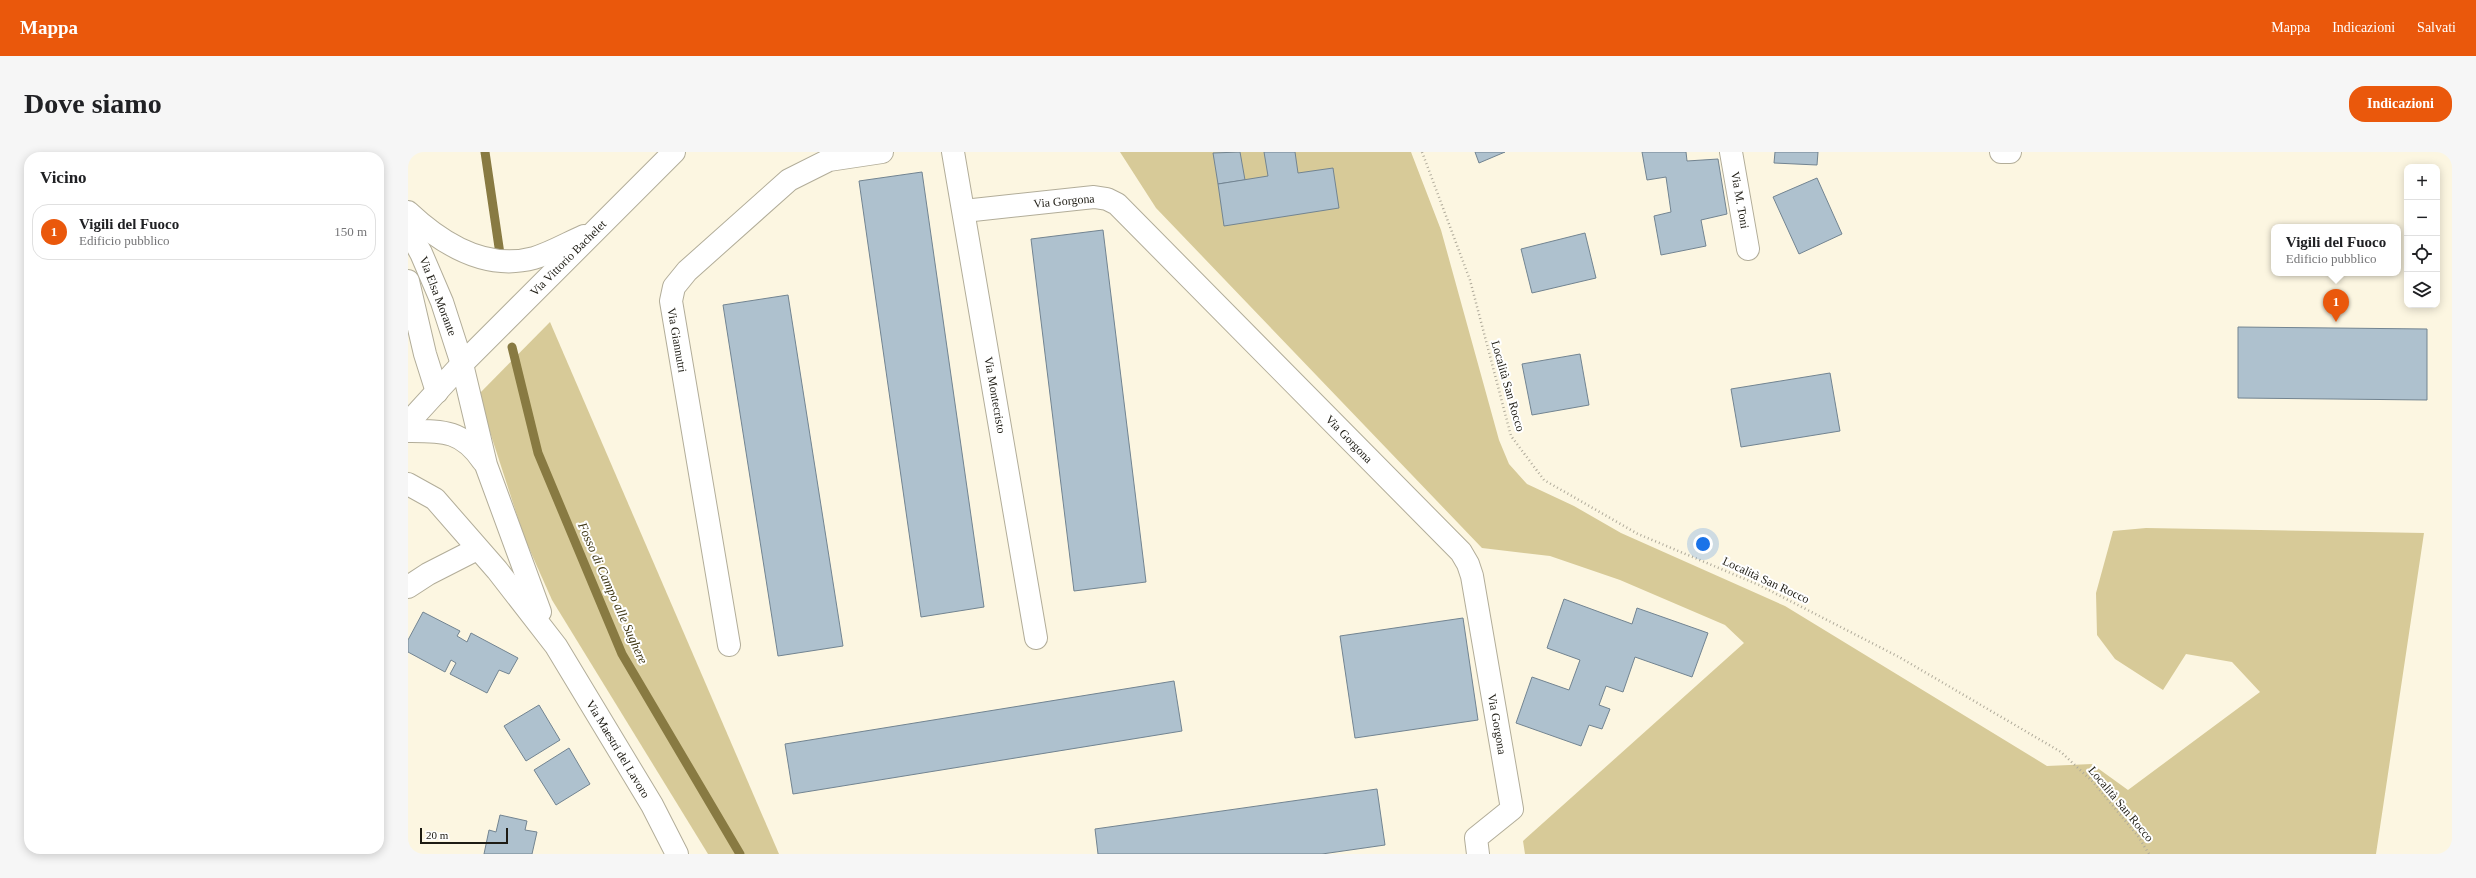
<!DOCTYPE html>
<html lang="it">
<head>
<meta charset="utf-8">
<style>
	body { margin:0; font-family:"Times New Roman",serif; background:#f6f6f6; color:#202124 }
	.controls { position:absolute; right:12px; top:12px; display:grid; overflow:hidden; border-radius:8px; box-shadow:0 2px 10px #0003 }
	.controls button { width:36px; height:36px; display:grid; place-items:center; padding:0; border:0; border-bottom:1px solid #e0e0e0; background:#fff; color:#202124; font:20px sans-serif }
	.scale { position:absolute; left:12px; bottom:10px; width:88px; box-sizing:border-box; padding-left:4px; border:2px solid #1d1b13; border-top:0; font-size:11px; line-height:14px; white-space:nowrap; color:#1d1b13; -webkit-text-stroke:3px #fff; paint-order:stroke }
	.you { position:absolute; left:1295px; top:392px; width:14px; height:14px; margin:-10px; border:3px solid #fff; border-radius:50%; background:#1a73e8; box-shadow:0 0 0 6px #1a73e833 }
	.badge { display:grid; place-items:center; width:26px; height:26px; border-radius:50%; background:#ea580c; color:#fff; font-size:13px; font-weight:700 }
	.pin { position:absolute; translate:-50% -33px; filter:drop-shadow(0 1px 2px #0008) }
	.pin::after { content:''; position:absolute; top:21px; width:14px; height:12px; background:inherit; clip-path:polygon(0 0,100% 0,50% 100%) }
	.popup { position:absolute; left:1863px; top:72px; width:130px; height:52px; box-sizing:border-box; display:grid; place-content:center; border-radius:8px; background:#fff; filter:drop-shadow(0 1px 3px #0005); font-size:13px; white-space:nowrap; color:#757577 }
	.popup b { font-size:15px; color:#202124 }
	.popup::after { content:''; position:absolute; left:50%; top:100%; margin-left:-8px; border:8px solid transparent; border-top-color:#fff }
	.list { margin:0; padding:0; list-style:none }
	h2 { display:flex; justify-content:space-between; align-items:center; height:52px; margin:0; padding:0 16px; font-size:17px }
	h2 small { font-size:13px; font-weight:400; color:#757577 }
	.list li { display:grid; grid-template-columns:26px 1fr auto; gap:12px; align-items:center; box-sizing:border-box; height:56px; margin:0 8px 8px; padding:0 8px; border:1px solid #e0e0e0; border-radius:16px }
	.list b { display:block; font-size:15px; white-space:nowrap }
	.list p { margin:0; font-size:13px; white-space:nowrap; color:#757577 }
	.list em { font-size:13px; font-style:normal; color:#757577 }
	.icon { flex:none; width:22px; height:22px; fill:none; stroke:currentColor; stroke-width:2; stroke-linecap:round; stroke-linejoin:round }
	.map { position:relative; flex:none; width:2044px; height:702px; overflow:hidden; border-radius:16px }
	header { display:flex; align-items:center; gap:24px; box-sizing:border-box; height:56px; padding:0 20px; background:#ea580c; color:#fff }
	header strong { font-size:19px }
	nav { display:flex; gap:22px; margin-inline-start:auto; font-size:14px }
	.intro { display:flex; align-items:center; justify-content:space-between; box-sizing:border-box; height:96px; padding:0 24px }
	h1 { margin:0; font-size:28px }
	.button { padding:10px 18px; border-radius:16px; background:#ea580c; color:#fff; font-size:14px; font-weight:700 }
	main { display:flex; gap:24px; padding:0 24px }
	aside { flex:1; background:#fff; border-radius:16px; box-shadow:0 2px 10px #0003 }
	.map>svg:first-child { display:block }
	.green { fill:#d7ca98 }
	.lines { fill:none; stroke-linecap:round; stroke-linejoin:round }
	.stream { stroke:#887a42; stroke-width:9 }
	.building { fill:#aec1ce; stroke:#728491 }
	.minor-casing { stroke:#b2ad99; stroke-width:24 }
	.path { stroke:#afaa9a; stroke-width:2.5; stroke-dasharray:1 3; stroke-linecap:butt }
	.minor { stroke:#fff; stroke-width:22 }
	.labels { text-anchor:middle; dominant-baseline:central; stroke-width:4; stroke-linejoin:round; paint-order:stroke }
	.street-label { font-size:12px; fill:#1d1b13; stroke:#fff }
	.water-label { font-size:13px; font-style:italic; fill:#3c3412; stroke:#fff }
</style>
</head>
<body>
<header>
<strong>Mappa</strong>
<nav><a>Mappa</a><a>Indicazioni</a><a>Salvati</a></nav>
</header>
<div class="intro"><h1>Dove siamo</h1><a class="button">Indicazioni</a></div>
<main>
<aside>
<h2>Vicino<small></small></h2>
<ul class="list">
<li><span class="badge">1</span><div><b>Vigili del Fuoco</b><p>Edificio pubblico</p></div><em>150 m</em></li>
</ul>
</aside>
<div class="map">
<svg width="2044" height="702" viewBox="0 0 2044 702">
	<rect width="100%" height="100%" fill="#fcf6e1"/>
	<g class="green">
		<path d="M712 0H1003L1033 78 1091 288 1101 312 1119 332 1166 354 1213 381 1377 454 1639 614 1684 612 1720 638 1852 540 1824 510 1778 502 1755 538 1707 507 1689 483 1688 441 1705 379 1738 376 2016 381 1968 702H1117L1115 689 1336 491 1317 473 1212 428 1142 404 1074 396 748 56Z"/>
		<path d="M142 170 371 702H300L144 448 116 385 70 243Z"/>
	</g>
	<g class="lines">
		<g class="stream">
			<path d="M77 0 92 102"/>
			<path d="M104 195 130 301 214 502 332 702"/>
		</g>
	</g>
	<g class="building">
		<path d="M832 0 837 28 810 32 805 1Z"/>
		<path d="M856 0H887L890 21 925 16 931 56 816 74 810 32 860 24Z"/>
		<path d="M1067 0H1097L1071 11Z"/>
		<path d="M1234 0H1278L1279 9 1310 7 1319 62 1293 68 1298 94 1253 103 1246 64 1263 60 1258 25 1239 28Z"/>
		<path d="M1367 0H1410L1409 13 1366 11Z"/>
		<path d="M514 20 576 455 513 465 451 29Z"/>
		<path d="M1409 26 1434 82 1391 102 1365 45Z"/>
		<path d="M695 78 738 430 666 439 623 87Z"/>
		<path d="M1177 81 1188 126 1124 141 1113 97Z"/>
		<path d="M380 143 435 494 370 504 315 153Z"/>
		<path d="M1830 175 2019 177V248L1830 246Z"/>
		<path d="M1172 202 1181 253 1124 263 1114 212Z"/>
		<path d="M1422 221 1432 279 1333 295 1323 237Z"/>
		<path d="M1156 447 1224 472 1229 456 1300 481 1284 525 1227 505 1215 540 1198 534 1191 553 1202 557 1194 577 1181 573 1173 594 1108 571 1124 525 1161 538 1172 508 1139 496Z"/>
		<path d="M15 460 52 479 49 484 59 490 63 481 110 506 101 522 91 518 79 541 42 522 48 511 43 508 37 520 0 500V488Z"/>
		<path d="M1055 466 1070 568 947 586 932 484Z"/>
		<path d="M766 529 774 579 385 642 377 592Z"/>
		<path d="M131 553 152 588 118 609 96 574Z"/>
		<path d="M161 596 182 632 148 653 126 618Z"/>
		<path d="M969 637 977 693 914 702H690L687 677Z"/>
		<path d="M92 663 119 669 117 678 129 680 124 702H76L81 678 88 680Z"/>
	</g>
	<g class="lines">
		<g class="minor-casing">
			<g id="minor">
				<path d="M545 0 628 486"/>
				<path d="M1323 0 1340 97"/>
				<path d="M1593 0H1602"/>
				<path d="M556 59 686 45 699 47 709 52 1053 400 1060 412 1064 424 1104 657 1068 686 1070 702"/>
				<path d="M0 60C34 92 78 119 126 106 143 101 160 91 176 84"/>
				<path d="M0 78 13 101 34 150 54 212 78 313 132 460"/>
				<path d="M0 129 17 202 29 240"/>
				<path d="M0 271 54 212 266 0"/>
				<path d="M0 279C35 279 54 278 75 309"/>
				<path d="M0 332 27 347 89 418 148 494 244 653 269 702"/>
				<path d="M0 435 20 422 69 397"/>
				<path d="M321 493 263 149 266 135 279 119 381 28 421 8 474 0"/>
			</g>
		</g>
		<path class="path" d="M1014 0 1062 128 1103 284 1136 328 1230 382 1351 433 1491 505 1653 600 1685 630 1730 684 1741 702"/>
		<use href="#minor" class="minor"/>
	</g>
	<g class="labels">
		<g class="street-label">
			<text transform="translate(1332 48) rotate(80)">Via M. Toni</text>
			<text transform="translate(656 49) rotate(-5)">Via Gorgona</text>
			<text transform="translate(160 106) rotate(-45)">Via Vittorio Bachelet</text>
			<text transform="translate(30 144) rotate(69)">Via Elsa Morante</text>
			<text transform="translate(269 188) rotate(80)">Via Giannutri</text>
			<text transform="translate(1100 234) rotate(74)">Località San Rocco</text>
			<text transform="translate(587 243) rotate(80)">Via Montecristo</text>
			<text transform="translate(941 287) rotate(46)">Via Gorgona</text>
			<text transform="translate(1358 428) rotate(25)">Località San Rocco</text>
			<text transform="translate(1089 572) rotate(80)">Via Gorgona</text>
			<text transform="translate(210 597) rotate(59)">Via Maestri del Lavoro</text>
			<text transform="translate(1713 652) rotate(50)">Località San Rocco</text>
		</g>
		<g class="water-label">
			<text transform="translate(205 441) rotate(66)">Fosso di Campo alle Sughere</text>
		</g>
	</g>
</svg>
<div class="controls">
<button>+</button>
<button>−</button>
<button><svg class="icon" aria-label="locate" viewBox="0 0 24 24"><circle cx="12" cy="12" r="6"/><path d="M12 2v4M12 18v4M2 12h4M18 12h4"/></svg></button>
<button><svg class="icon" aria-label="layers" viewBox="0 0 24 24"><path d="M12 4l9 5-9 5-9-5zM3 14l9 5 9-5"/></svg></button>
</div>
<div class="scale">20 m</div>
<div class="you"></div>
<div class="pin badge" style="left:1928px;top:170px">1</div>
<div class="popup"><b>Vigili del Fuoco</b>Edificio pubblico</div>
</div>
</main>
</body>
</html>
